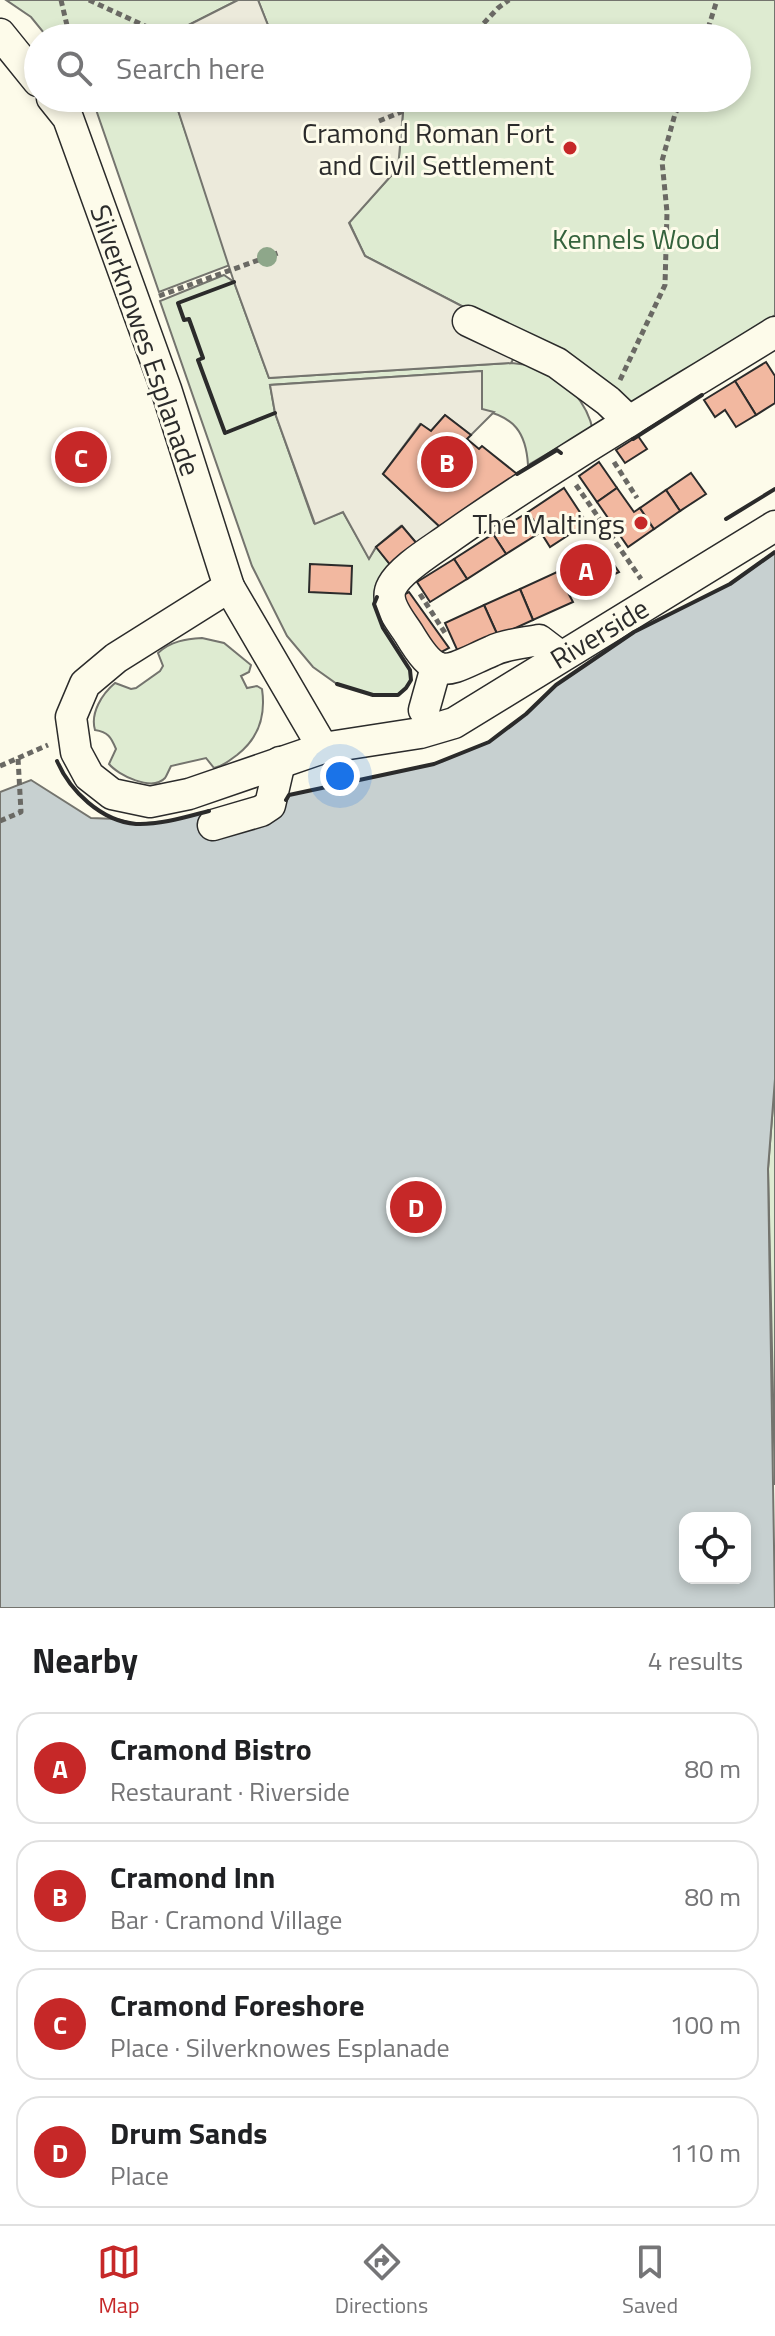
<!DOCTYPE html>
<html lang="en">
<head>
<meta charset="utf-8">
<style>
	body { margin:0; font-family:"Titillium Web",sans-serif; background:#f6f6f6; color:#202124 }
	.controls { position:absolute; right:24px; bottom:24px; display:grid; overflow:hidden; border-radius:16px; box-shadow:0 4px 12px #0003 }
	.controls button { width:72px; height:72px; display:grid; place-items:center; padding:0; border:0; border-bottom:2px solid #e0e0e0; background:#fff; color:#202124; font:40px sans-serif }
	.you { position:absolute; left:340px; top:776px; width:28px; height:28px; margin:-20px; border:6px solid #fff; border-radius:50%; background:#1a73e8; box-shadow:0 0 0 12px #1a73e833 }
	.badge { display:grid; place-items:center; width:52px; height:52px; border-radius:50%; background:#c62828; color:#fff; font-size:26px; font-weight:700 }
	.pin { position:absolute; translate:-50% -50%; border:4px solid #fff; box-shadow:0 2px 8px #0006 }
	.list { margin:0; padding:0; list-style:none }
	h2 { display:flex; justify-content:space-between; align-items:center; height:104px; margin:0; padding:0 32px; font-size:34px }
	h2 small { font-size:26px; font-weight:400; color:#757577 }
	.list li { display:grid; grid-template-columns:52px 1fr auto; gap:24px; align-items:center; box-sizing:border-box; height:112px; margin:0 16px 16px; padding:0 16px; border:2px solid #e0e0e0; border-radius:24px }
	.list b { display:block; font-size:30px; white-space:nowrap }
	.list p { margin:0; font-size:26px; white-space:nowrap; color:#757577 }
	.list em { font-size:26px; font-style:normal; color:#757577 }
	.icon { flex:none; width:44px; height:44px; fill:none; stroke:currentColor; stroke-width:2; stroke-linecap:round; stroke-linejoin:round }
	.map { position:relative; flex:none; width:775px; height:1608px; overflow:hidden }
	.search { position:absolute; background:#fff; box-shadow:0 4px 12px #0003; left:24px; right:24px; top:24px; height:88px; display:flex; align-items:center; gap:20px; box-sizing:border-box; padding:0 28px; border-radius:44px; color:#757577; font-size:30px }
	.sheet { height:616px; background:#fff }
	nav { display:flex; justify-content:space-around; align-items:center; box-sizing:border-box; height:112px; border-top:2px solid #e0e0e0; background:#fff; font-size:22px; color:#757577 }
	nav a { display:grid; justify-items:center; gap:4px }
	nav .on { color:#c62828 }
	.map>svg:first-child { display:block }
	.green { fill:#deebd1; stroke:#74746e; stroke-width:2 }
	.parking { fill:#eceadb; stroke:#74746e; stroke-width:2 }
	.water { fill:#c7d0d0; stroke:#74746e; stroke-width:2; fill-rule:evenodd }
	.building { fill:#f2b8a0; stroke:#2b2b2b; stroke-width:2 }
	.lines { fill:none; stroke-linecap:round; stroke-linejoin:round }
	.minor-casing { stroke:#2b2b2b; stroke-width:33 }
	.path { stroke:#6a6964; stroke-width:5; stroke-dasharray:6 4; stroke-linecap:butt }
	.minor { stroke:#fdfbea; stroke-width:30 }
	.wall { stroke:#2b2b2b; stroke-width:4 }
	.tree { fill:#8ea78a }
	.poi-dot { fill:#c62828; stroke:#fdfbea; stroke-width:3 }
	.labels { text-anchor:middle; dominant-baseline:central; stroke-width:6; stroke-linejoin:round; paint-order:stroke }
	.poi-label { font-size:28px; fill:#2b2b2b; stroke:#fdfbea; text-anchor:end }
	.park-label { font-size:28px; fill:#34623c; stroke:#fdfbea }
	.street-label { font-size:28px; fill:#2b2b2b; stroke:#fdfbea }
</style>
</head>
<body>
<div class="map">
<svg width="775" height="1608" viewBox="0 0 775 1608">
	<rect width="100%" height="100%" fill="#fdfbea"/>
	<g class="green">
		<path d="M6 0H238L163 38H48L31 17Z"/>
		<path d="M258 0H775V315L632 407 578 366 365 256 349 222 398 168 403 112 398 98H737V38H273Z"/>
		<path d="M92 98H174L230 265 159 292Z"/>
		<path d="M224 275 234 282 269 378 511 363C519 364 529 364 537 367 564 375 588 404 593 431L564 451 557 448 528 465C526 432 514 417 482 410V371L270 385 275 413 314 523 343 512 369 558 376 547 392 567 374 604 383 628 410 670 411 680 406 688 398 695H373L337 684 313 667 287 636 252 566 160 301Z"/>
		<path d="M202 638 224 643 251 665 249 672 241 676 247 688 257 686 262 689C266 716 259 738 237 755 230 760 224 766 214 768L206 758 171 766C170 768 166 777 165 778 152 792 118 775 109 764L116 749C111 737 108 732 95 730 90 713 102 694 115 683L131 689 136 688 160 671 163 666 158 653C171 641 186 639 202 638Z"/>
		<path d="M775 1079V1485L768 1169Z"/>
	</g>
	<g class="parking">
		<path d="M238 0H258L273 38H163Z"/>
		<path d="M174 98H398L403 112 398 168 349 223 365 256 525 339 511 363 269 378 234 282Z"/>
		<path d="M482 371V409L494 412 471 435 445 415 431 431 420 424 383 474 440 527 418 545 401 526 376 547 369 559 343 512 315 524 275 413 270 385Z"/>
	</g>
	<path class="water" d="M775 552V1079L768 1169 775 1608H0V792L31 780 91 818 117 819 135 824 168 821 210 811H280L289 795 434 764 489 742 526 714 556 685 634 632 730 584ZM685 1518H745V1578H685Z"/>
	<g class="building">
		<path d="M766 362 775 376V403L756 415 735 381Z"/>
		<path d="M735 381 756 415 736 427 725 410 715 417 704 400Z"/>
		<path d="M445 415 471 435 467 439 479 449 482 446 517 474 440 527 383 474 421 424 431 431Z"/>
		<path d="M638 436 647 449 625 463 616 450Z"/>
		<path d="M599 462 617 488 597 502 579 476Z"/>
		<path d="M691 473 706 494 680 511 666 490Z"/>
		<path d="M564 488 587 523 550 547 528 512Z"/>
		<path d="M617 488 634 512 640 508 654 529 628 547 597 502Z"/>
		<path d="M666 490 680 511 654 529 640 508Z"/>
		<path d="M528 512 541 532 506 554 493 534Z"/>
		<path d="M402 526 418 545 392 567 376 547Z"/>
		<path d="M493 534 506 554 467 579 454 559Z"/>
		<path d="M603 549 619 572 569 595 557 572Z"/>
		<path d="M454 559 467 579 430 602 417 582Z"/>
		<path d="M310 564 352 566 351 594 309 592Z"/>
		<path d="M557 572 573 602 533 620 520 589Z"/>
		<path d="M520 589 533 620 498 636 484 605Z"/>
		<path d="M409 592 449 648 434 656 395 599Z"/>
		<path d="M484 605 498 636 459 654 445 623Z"/>
	</g>
	<g class="lines">
		<g class="minor-casing">
			<g id="minor">
				<path d="M0 34 38 81"/>
				<path d="M52 98 68 118 166 389 229 587 116 658 85 684 71 717 76 752 89 776 112 794 150 802 189 794 323 748 420 733 454 723 775 526"/>
				<path d="M468 321 557 363 608 401 630 422"/>
				<path d="M229 587 323 748"/>
				<path d="M560 656 539 640C524 643 506 644 492 651 446 671 439 684 409 634 401 621 383 602 392 586 401 568 436 548 452 536 556 463 667 399 775 332"/>
				<path d="M424 710 436 667"/>
				<path d="M213 825 261 811 270 805 280 762"/>
			</g>
		</g>
		<g class="path">
			<path d="M61 0 70 38"/>
			<path d="M89 0 171 38"/>
			<path d="M470 38 498 8 509 0"/>
			<path d="M705 38 717 0"/>
			<path d="M379 121 436 98"/>
			<path d="M159 296 278 253"/>
			<path d="M620 380 665 285 667 212 662 161 675 114 683 98"/>
			<path d="M614 462 637 498"/>
			<path d="M576 485 641 579"/>
			<path d="M420 594 447 636"/>
			<path d="M0 766 48 745"/>
			<path d="M0 821 21 812 18 758"/>
		</g>
		<use href="#minor" class="minor"/>
		<g class="wall">
			<path d="M234 282 178 303 184 320 189 319 203 358 198 360 225 433 275 413"/>
			<path d="M633 439 702 395"/>
			<path d="M517 474 557 450 561 453"/>
			<path d="M726 519 775 489"/>
			<path d="M337 684 373 695H398L406 688 411 680 410 670 383 628 374 604 377 597"/>
			<path d="M57 761C70 791 101 821 136 824 160 825 186 817 209 811"/>
			<path d="M286 800 289 795 434 764 489 742 526 714 556 685 634 632 730 584 775 552"/>
		</g>
	</g>
	<circle class="tree" cx="267" cy="257" r="10"/>
	<g class="poi-dot">
		<circle cx="570" cy="148" r="8"/>
		<circle cx="641" cy="523" r="8"/>
	</g>
	<g class="labels">
		<g class="poi-label">
			<text x="554" y="132">Cramond Roman Fort<tspan x="554" dy="32">and Civil Settlement</tspan></text>
			<text x="625" y="523">The Maltings</text>
		</g>
		<g class="park-label">
			<text x="636" y="238">Kennels Wood</text>
		</g>
		<g class="street-label">
			<text transform="translate(146 340) rotate(71)">Silverknowes Esplanade</text>
			<text transform="translate(599 633) rotate(-31)">Riverside</text>
		</g>
	</g>
</svg>
<div class="controls">
<button><svg class="icon" aria-label="locate" viewBox="0 0 24 24"><circle cx="12" cy="12" r="6"/><path d="M12 2v4M12 18v4M2 12h4M18 12h4"/></svg></button>
</div>
<div class="you"></div>
<div class="pin badge" style="left:586px;top:570px">A</div>
<div class="pin badge" style="left:447px;top:462px">B</div>
<div class="pin badge" style="left:81px;top:457px">C</div>
<div class="pin badge" style="left:416px;top:1207px">D</div>
<div class="search"><svg class="icon" aria-label="search" viewBox="0 0 24 24"><circle cx="10" cy="10" r="6"/><path d="M15 15l6 6"/></svg>Search here</div>
</div>
<section class="sheet">
<h2>Nearby<small>4 results</small></h2>
<ul class="list">
<li><span class="badge">A</span><div><b>Cramond Bistro</b><p>Restaurant · Riverside</p></div><em>80 m</em></li>
<li><span class="badge">B</span><div><b>Cramond Inn</b><p>Bar · Cramond Village</p></div><em>80 m</em></li>
<li><span class="badge">C</span><div><b>Cramond Foreshore</b><p>Place · Silverknowes Esplanade</p></div><em>100 m</em></li>
<li><span class="badge">D</span><div><b>Drum Sands</b><p>Place</p></div><em>110 m</em></li>
</ul>
</section>
<nav>
<a class="on"><svg class="icon" aria-label="map" viewBox="0 0 24 24"><path d="M3 6l6-2 6 2 6-2v14l-6 2-6-2-6 2zM9 4v14M15 6v14"/></svg>Map</a>
<a><svg class="icon" aria-label="directions" viewBox="0 0 24 24"><path d="M12 3l9 9-9 9-9-9zM9 14v-3h6M13 9l2 2-2 2"/></svg>Directions</a>
<a><svg class="icon" aria-label="saved" viewBox="0 0 24 24"><path d="M7 4h10v16l-5-4-5 4z"/></svg>Saved</a>
</nav>
</body>
</html>
